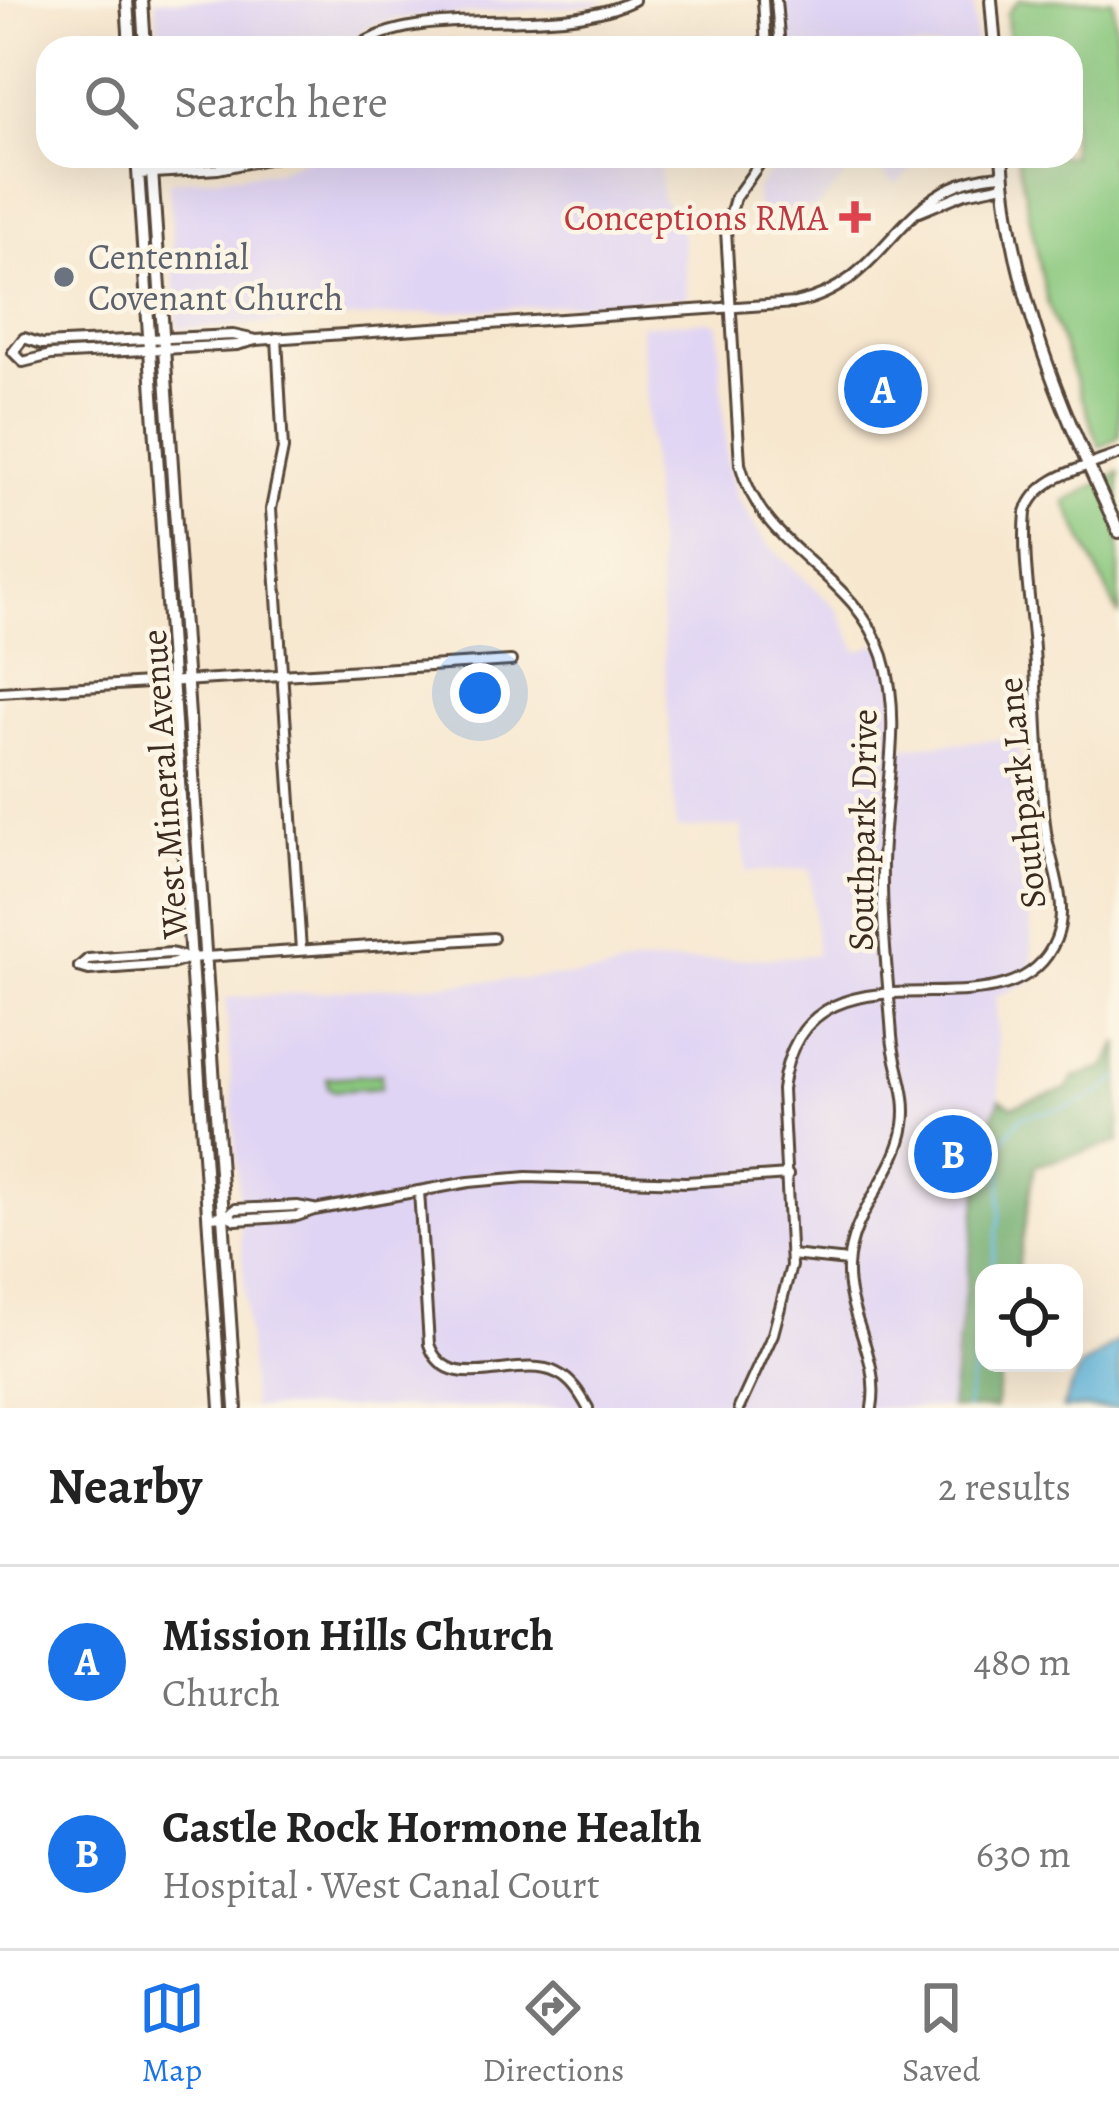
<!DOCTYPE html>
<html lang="en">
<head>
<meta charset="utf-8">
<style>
	body { margin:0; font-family:Alegreya,serif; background:#f6f6f6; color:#222 }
	.controls { position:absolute; right:36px; bottom:36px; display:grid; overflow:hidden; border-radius:24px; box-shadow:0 12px 48px #0002 }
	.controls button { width:108px; height:108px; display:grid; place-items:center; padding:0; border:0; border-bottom:3px solid #e0e0e0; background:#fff; color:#222; font:60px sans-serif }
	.you { position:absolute; left:480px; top:693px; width:42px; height:42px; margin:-30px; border:9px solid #fff; border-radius:50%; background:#1a73e8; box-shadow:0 0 0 18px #1a73e833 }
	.badge { display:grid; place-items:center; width:78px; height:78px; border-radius:50%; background:#1a73e8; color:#fff; font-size:39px; font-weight:700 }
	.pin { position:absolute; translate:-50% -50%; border:6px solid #fff; box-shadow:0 3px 12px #0006 }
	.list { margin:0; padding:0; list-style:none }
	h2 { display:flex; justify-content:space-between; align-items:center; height:156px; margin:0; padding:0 48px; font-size:51px }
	h2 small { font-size:39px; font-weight:400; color:#767676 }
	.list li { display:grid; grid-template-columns:78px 1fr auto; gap:36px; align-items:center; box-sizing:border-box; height:192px; padding:0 48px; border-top:3px solid #e0e0e0 }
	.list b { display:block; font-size:45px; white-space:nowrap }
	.list p { margin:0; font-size:39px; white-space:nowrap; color:#767676 }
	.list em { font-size:39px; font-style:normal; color:#767676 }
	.icon { flex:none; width:66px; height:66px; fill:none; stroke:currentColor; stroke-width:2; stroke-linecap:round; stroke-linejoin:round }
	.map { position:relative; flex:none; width:1119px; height:1408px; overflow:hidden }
	.search { position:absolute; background:#fff; box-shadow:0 12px 48px #0002; left:36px; right:36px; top:36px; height:132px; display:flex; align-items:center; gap:30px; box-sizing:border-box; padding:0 42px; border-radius:36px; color:#767676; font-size:45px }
	.sheet { height:540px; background:#fff }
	nav { display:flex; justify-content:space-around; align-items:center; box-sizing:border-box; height:168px; border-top:3px solid #e0e0e0; background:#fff; font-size:33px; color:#767676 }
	nav a { display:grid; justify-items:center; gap:6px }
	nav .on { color:#1a73e8 }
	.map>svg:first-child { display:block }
	.built { fill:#e0d4f4 }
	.green { fill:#89c87e; stroke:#62794e; stroke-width:3 }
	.forest { fill:#6eac6d; stroke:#546b46; stroke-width:3 }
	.water { fill:#60b6dd; stroke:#4e707e; stroke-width:3 }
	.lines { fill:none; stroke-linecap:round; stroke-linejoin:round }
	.stream { stroke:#60b6dd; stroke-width:3 }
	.minor-casing { stroke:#574639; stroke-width:14 }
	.major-casing { stroke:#574639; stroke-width:16 }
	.minor { stroke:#fff; stroke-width:8 }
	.major { stroke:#fff; stroke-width:10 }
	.health-dot { fill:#e0444e; stroke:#fcf5e5; stroke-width:4.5 }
	.worship-dot { fill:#6b7280; stroke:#fcf5e5; stroke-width:4.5 }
	.labels { text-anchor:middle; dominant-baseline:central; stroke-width:9; stroke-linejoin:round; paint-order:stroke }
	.health-label { font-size:36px; fill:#be3a42; stroke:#fcf5e5; text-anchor:end }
	.worship-label { font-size:36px; fill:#5b616d; stroke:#fcf5e5; text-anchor:start }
	.street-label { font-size:36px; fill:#3b2a1e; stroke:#fcf5e5 }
</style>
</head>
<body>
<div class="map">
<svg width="1119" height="1408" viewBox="0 0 1119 1408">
	<rect width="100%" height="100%" fill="#fcf5e5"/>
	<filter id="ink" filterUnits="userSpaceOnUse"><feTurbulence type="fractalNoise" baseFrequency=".00833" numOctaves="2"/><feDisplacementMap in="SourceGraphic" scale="24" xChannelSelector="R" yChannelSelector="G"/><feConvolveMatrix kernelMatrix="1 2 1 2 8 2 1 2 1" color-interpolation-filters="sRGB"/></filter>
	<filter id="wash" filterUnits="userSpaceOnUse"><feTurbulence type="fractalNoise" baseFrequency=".004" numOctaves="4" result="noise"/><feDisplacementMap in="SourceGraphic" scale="48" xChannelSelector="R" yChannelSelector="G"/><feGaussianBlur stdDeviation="2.7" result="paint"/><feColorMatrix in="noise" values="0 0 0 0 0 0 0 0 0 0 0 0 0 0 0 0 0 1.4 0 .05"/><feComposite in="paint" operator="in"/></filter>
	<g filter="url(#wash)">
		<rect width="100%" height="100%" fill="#f7e7cf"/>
		<g class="built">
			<path d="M156 0H610L593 5 393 19 368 27 342 48H159Z"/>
			<path d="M787 0H973L976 48H790Z"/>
			<path d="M312 156H659L662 198 682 232 687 297 178 329 169 181 275 172Z"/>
			<path d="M782 156H925L896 184 862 157 817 207 757 212 756 190Z"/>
			<path d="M710 321 718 325 727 462 736 496 764 541 837 609 858 652 884 641 897 685 898 747 1018 738 1034 980 996 997 1000 1099 986 1133 950 1408H252L226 998 599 974 637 964 817 955 810 869 746 872 741 826 676 829 641 325Z"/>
		</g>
		<g class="green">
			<path d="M1019 0H1113L1119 62V154L1110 157 1119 232V437L1100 448 1047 301 1017 156H1071V48H1009L1007 13Z"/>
			<path d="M1119 472V616L1065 502Z"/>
			<path d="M381 1074V1088L334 1091 328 1088 327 1078Z"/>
		</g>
		<path class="forest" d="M1119 1042V1142L1035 1166 1017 1273H984V1363H1003L995 1408H950L986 1133 1000 1099 1012 1106 1067 1089 1074 1077 1105 1068Z"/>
		<path class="water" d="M1119 1340V1408H1062L1080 1368Z"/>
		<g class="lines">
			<g class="stream">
				<path d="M991 1273 1000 1215 1003 1140 1022 1116C1061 1110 1089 1105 1119 1078"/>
				<path d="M966 1408 984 1315"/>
			</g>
		</g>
	</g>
	<g filter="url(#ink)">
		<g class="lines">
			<g class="minor-casing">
				<g id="minor">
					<path d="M763 0 766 48"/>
					<path d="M776 0 780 48"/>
					<path d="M356 48C420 0 556 40 634 0"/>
					<path d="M765 156 735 198 726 230 740 464C763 553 854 570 883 656 904 722 883 796 882 864 881 921 888 979 892 1036 894 1067 909 1092 904 1125 896 1177 850 1212 848 1267 846 1316 881 1357 872 1408"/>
					<path d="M150 162 217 160 230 165"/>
					<path d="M138 174 218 169 282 156"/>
					<path d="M919 212 965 193 1004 185"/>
					<path d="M277 338 283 449 271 509 301 950"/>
					<path d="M256 340 233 335 42 344 24 338 13 352 23 362 51 355 237 345 256 340 795 303C893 283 896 180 1003 175"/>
					<path d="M0 692 511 661"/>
					<path d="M79 967 88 959 171 953 190 958 493 938"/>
					<path d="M79 967 89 970 171 964 190 958"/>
					<path d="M419 1191 429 1344C447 1399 518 1353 557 1373 572 1380 580 1394 588 1408"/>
					<path d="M228 1215 235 1209 297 1206 313 1209"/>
					<path d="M208 1217 228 1216 236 1220 297 1216 314 1210 469 1182 527 1177 686 1182 788 1175"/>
					<path d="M791 1255 848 1261"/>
					<path d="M739 1408 773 1334 791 1266 782 1090C804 916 1010 1054 1056 939 1070 904 1051 867 1046 832 1038 772 1038 710 1034 649 1031 605 1022 557 1026 512 1038 475 1086 468 1119 454"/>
				</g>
			</g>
			<g class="major-casing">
				<g id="major">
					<path d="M127 0 130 48"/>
					<path d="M142 0 145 48"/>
					<path d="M991 0 995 48"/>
					<path d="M137 156 221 1408"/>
					<path d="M151 156 236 1408"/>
					<path d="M1002 156C1010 290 1062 412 1119 532"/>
				</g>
			</g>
			<use href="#minor" class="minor"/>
			<use href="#major" class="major"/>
		</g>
	</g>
	<path class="health-dot" d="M849 199h12v12h12v12h-12v12h-12v-12h-12v-12h12z"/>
	<circle class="worship-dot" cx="64" cy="277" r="12"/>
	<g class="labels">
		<g class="health-label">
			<text x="828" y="217">Conceptions RMA</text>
		</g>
		<g class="worship-label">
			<text x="88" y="256">Centennial<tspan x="88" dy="41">Covenant Church</tspan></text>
		</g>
		<g class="street-label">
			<text transform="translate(164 784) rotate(-94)">West Mineral Avenue</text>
			<text transform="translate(1021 793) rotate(-96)">Southpark Lane</text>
			<text transform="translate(862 830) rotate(-89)">Southpark Drive</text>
		</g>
	</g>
</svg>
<div class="controls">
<button><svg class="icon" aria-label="locate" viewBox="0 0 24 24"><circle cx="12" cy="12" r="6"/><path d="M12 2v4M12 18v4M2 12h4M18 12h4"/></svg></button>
</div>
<div class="you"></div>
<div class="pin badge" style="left:883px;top:389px">A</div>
<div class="pin badge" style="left:953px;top:1154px">B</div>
<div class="search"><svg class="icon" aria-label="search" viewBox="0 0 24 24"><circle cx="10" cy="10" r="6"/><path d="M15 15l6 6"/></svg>Search here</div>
</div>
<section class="sheet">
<h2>Nearby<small>2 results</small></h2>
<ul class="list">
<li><span class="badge">A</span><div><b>Mission Hills Church</b><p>Church</p></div><em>480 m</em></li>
<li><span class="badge">B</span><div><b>Castle Rock Hormone Health</b><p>Hospital · West Canal Court</p></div><em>630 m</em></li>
</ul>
</section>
<nav>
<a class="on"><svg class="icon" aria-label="map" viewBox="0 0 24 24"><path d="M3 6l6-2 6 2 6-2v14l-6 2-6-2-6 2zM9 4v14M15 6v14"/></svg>Map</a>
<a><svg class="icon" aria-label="directions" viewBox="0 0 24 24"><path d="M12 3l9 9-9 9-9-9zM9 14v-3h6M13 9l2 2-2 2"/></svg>Directions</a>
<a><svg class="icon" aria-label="saved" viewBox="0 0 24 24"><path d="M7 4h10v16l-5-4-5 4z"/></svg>Saved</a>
</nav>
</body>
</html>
